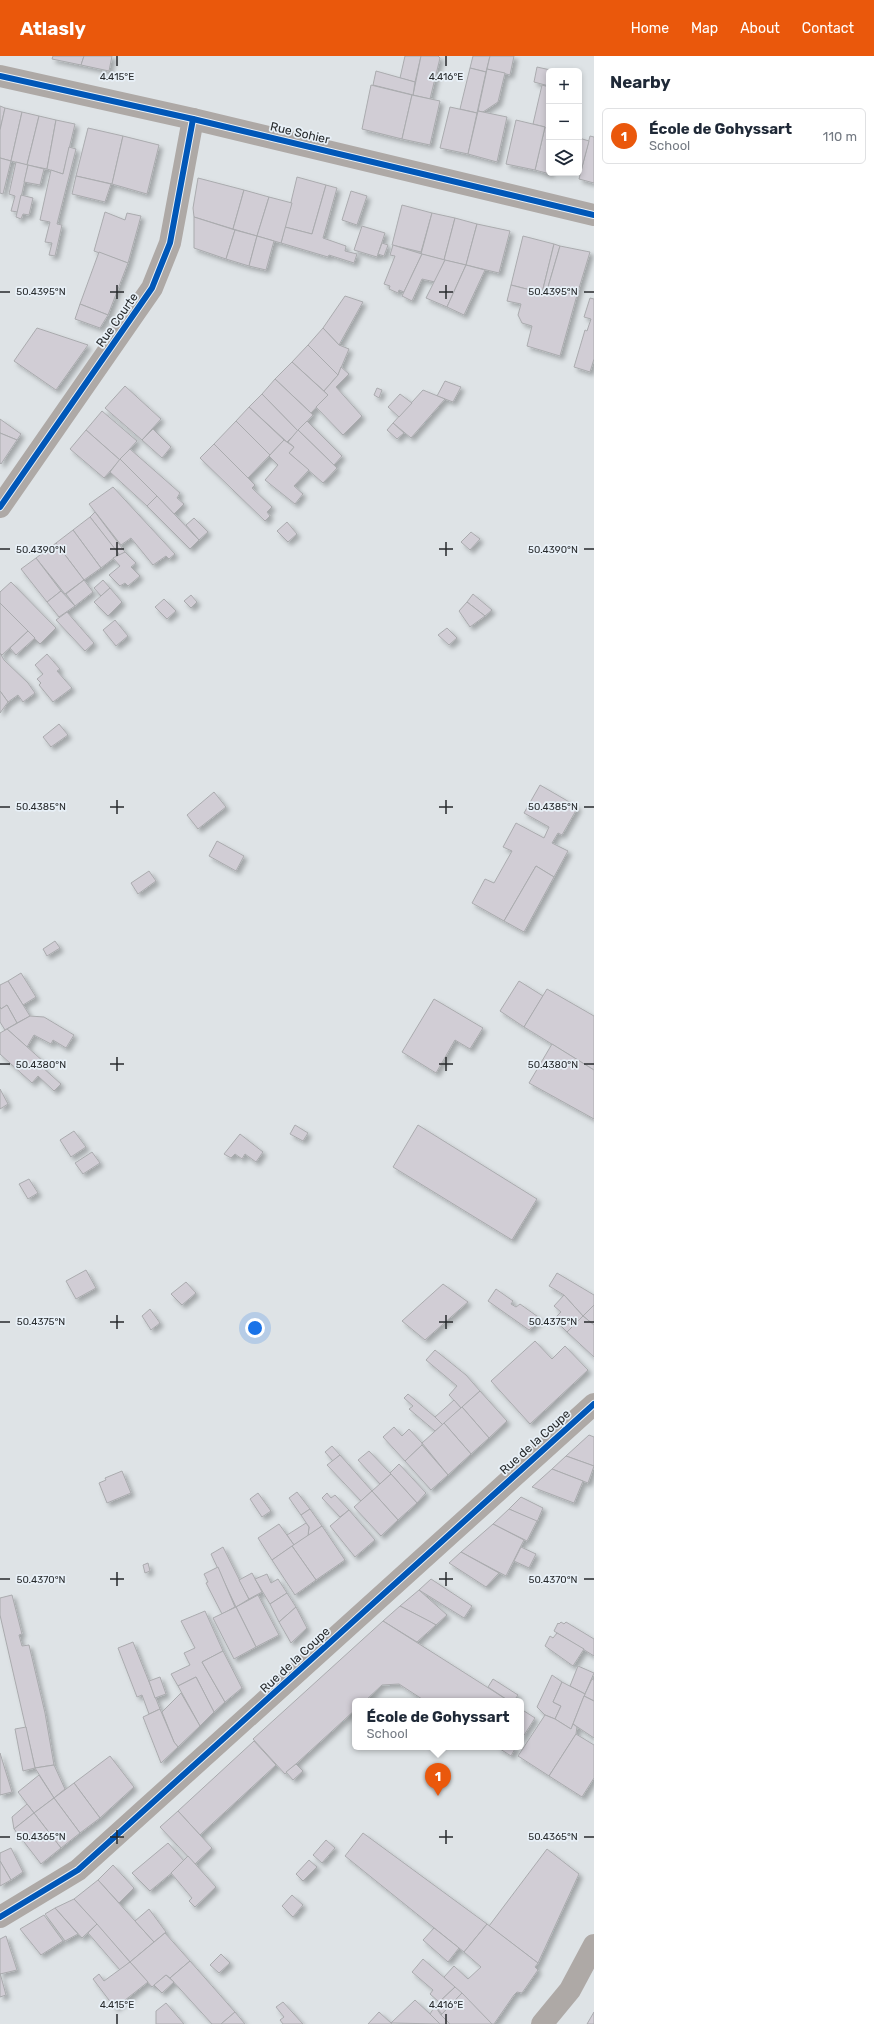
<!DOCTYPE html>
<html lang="en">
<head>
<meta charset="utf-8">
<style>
	body { margin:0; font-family:Rubik,sans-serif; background:#f6f6f7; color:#1f2937 }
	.controls { position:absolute; right:12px; top:12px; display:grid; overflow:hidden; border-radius:6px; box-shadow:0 2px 6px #0003 }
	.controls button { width:36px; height:36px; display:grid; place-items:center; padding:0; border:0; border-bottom:1px solid #e0e1e3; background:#fff; color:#1f2937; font:20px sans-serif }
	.you { position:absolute; left:255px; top:1272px; width:14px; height:14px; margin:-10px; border:3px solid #fff; border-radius:50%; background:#1a73e8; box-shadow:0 0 0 6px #1a73e833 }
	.badge { display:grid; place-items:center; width:26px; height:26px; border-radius:50%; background:#ea580c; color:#fff; font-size:13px; font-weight:700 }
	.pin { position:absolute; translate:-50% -33px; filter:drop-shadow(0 1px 2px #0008) }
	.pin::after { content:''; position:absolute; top:21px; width:14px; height:12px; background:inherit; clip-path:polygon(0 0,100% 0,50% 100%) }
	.popup { position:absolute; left:352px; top:1642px; width:172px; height:52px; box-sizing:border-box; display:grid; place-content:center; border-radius:6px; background:#fff; filter:drop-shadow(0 1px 3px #0005); font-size:13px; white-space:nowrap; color:#747a83 }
	.popup b { font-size:15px; color:#1f2937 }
	.popup::after { content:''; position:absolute; left:50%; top:100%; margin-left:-8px; border:8px solid transparent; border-top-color:#fff }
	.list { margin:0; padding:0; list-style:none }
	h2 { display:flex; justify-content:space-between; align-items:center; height:52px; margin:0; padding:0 16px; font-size:17px }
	h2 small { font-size:13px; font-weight:400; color:#747a83 }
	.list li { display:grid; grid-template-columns:26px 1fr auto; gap:12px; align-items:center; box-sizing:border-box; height:56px; margin:0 8px 8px; padding:0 8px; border:1px solid #e0e1e3; border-radius:6px }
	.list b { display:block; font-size:15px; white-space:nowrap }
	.list p { margin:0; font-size:13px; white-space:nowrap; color:#747a83 }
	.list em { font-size:13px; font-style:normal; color:#747a83 }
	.icon { flex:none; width:22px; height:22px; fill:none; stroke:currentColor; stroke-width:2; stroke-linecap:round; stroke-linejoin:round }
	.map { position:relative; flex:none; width:594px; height:1968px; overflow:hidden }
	header { display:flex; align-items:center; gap:24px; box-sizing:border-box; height:56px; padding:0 20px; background:#ea580c; color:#fff }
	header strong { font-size:19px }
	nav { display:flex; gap:22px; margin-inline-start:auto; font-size:14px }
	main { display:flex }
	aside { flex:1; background:#fff }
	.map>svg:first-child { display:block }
	.building { fill:#d1cdd5; stroke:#aaabae; filter:url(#shadow) }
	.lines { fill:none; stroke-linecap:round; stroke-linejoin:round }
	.minor { stroke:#aea9a6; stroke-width:22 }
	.tertiary { stroke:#aea9a6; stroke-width:22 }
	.cycleway-casing { stroke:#e8f0f7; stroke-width:8 }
	.cycleway { stroke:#0057b8; stroke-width:6 }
	.ticks { fill:none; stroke:#272a2c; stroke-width:1.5 }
	.labels { text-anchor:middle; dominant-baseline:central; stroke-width:3.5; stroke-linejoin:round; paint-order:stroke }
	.street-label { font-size:12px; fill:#272a2c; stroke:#e8f0f7 }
	.ticks-label { font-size:10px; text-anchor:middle; fill:#272a2c; stroke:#e8f0f7; stroke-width:3.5; stroke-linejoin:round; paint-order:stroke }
</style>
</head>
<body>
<header>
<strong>Atlasly</strong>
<nav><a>Home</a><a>Map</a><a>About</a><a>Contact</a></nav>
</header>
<main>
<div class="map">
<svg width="594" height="1968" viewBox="0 0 594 1968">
	<defs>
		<filter id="shadow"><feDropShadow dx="3.5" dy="3.5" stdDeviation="2" flood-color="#0004"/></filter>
	</defs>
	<rect width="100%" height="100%" fill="#dee3e6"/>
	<g class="building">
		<path d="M53 0H84L81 9 52 3Z"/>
		<path d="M84 0H112L109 15 81 9Z"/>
		<path d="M405 0H421L415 26 400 22Z"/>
		<path d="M421 0H438L440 2 430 43 413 39Z"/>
		<path d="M473 0H490L486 16 470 12Z"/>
		<path d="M490 0H514L510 19 487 13Z"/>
		<path d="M537 11 555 15H549V30L534 26Z"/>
		<path d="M470 12 486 16 477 57 460 53Z"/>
		<path d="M487 13 505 17 498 46 483 56 478 55Z"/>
		<path d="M376 15 415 26 413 39 373 29Z"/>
		<path d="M371 29 412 39 402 83 362 73Z"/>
		<path d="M542 29 549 31 550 118 535 114 545 71 533 68Z"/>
		<path d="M412 39 440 45 430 89 402 83Z"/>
		<path d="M0 50 5 52 0 74Z"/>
		<path d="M450 51 477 57 468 98 440 92Z"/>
		<path d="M5 52 22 56 11 105 0 102V74Z"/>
		<path d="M478 55 507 61 497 106 468 98Z"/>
		<path d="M22 56 39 60 27 109 11 105Z"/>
		<path d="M39 60 56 64 47 113 27 109Z"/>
		<path d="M56 64 75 68 63 118 47 113Z"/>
		<path d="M516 64 545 71 535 114 506 108Z"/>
		<path d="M88 72 123 80 112 128 76 120Z"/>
		<path d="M123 80 159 89 147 138 112 128Z"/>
		<path d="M590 80 594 81V127L579 123Z"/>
		<path d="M579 82 589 85 581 115 579 114Z"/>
		<path d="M69 91 76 93 57 168 62 169 55 200 49 199 52 187 45 186 50 166 40 164 51 114 63 118Z"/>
		<path d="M0 102 11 105 3 138 0 137Z"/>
		<path d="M16 106 28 109 18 156 11 155 15 140 9 138Z"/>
		<path d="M28 109 44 113 40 129 24 126Z"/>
		<path d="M76 120 111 128 105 146 72 138Z"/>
		<path d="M297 121 326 129 312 178 285 171Z"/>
		<path d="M198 122 244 134 233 173 194 161 193 152Z"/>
		<path d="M326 129 337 132 323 182 346 190 345 195 357 198 354 207 329 199 328 201 281 187 285 171 312 178Z"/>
		<path d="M244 134 269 141 257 180 233 173Z"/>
		<path d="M351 135 367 140 357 169 342 164Z"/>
		<path d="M21 139 33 142 29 159 23 158 21 163 16 161Z"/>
		<path d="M269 141 292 147 281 187 257 180Z"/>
		<path d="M402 149 432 157 421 196 392 189Z"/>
		<path d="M105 156 125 164 127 157 141 160 128 207 94 195Z"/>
		<path d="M432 157 455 162 444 204 421 198Z"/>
		<path d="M194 161 235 174 226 203 194 192Z"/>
		<path d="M455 162 477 168 466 209 444 204Z"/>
		<path d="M477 168 510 175 499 217 466 209Z"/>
		<path d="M362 170 385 177 377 201 354 194Z"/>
		<path d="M235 174 257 180 249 210 226 203Z"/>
		<path d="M257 180 274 185 266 214 249 210Z"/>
		<path d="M523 180 554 188 542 237 511 229Z"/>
		<path d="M382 187 388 189 384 200 378 198Z"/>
		<path d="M554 188 560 190 548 231 577 239 560 300 527 290 532 270 522 267 518 259 521 248 507 245 511 229 542 237Z"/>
		<path d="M393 189 422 198 404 236 399 234 398 237 389 233 390 230 384 228 395 200 390 199Z"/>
		<path d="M560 190 590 196 577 239 548 231Z"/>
		<path d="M99 196 128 207 108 259 80 248Z"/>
		<path d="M422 198 445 204 435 226 422 223 412 245 402 240Z"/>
		<path d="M445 204 466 209 447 251 426 242Z"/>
		<path d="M466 209 485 214 464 259 447 251Z"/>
		<path d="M345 240 363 246 339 289 323 272Z"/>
		<path d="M590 242 594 243V303L590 316 574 311 585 274 587 275 591 263 584 261Z"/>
		<path d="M80 248 108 259 100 272 75 263Z"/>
		<path d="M37 272 88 289 56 334 14 305Z"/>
		<path d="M323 272 339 289 349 293 338 319 308 289Z"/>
		<path d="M308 289 338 319 324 335 292 306Z"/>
		<path d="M292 306 328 339 311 357 275 323Z"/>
		<path d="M341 311 349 318 336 331 362 360 343 379 316 351 328 339 324 335 338 319Z"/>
		<path d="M275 323 313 359 298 375 262 338Z"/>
		<path d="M445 325 461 331 453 346 437 340Z"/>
		<path d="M125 330 161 363 142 384 105 352Z"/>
		<path d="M377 332 382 334 379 342 374 339Z"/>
		<path d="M423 334 445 343 411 382 393 367Z"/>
		<path d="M262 338 298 375 287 386 249 351Z"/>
		<path d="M400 338 412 347 399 361 388 351Z"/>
		<path d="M249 351 284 384 270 399 236 365Z"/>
		<path d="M102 355 137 385 120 404 86 374Z"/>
		<path d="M0 363 21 378 17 384 0 377Z"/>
		<path d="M236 365 270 399 248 422 214 388Z"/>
		<path d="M307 365 342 400 334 409 298 374Z"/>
		<path d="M393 367 404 377 397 383 387 374Z"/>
		<path d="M153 373 171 391 162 402 142 384Z"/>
		<path d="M86 374 120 404 104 422 70 393Z"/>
		<path d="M298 374 337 412 323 427 289 397 294 391 288 386Z"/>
		<path d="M0 377 17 384 1 408 0 407Z"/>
		<path d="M284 384 294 391 289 397 309 414 294 430 303 438 295 448 265 424 278 409 269 400Z"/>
		<path d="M214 388 255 429 252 432 272 451 267 456 270 460 265 465 200 402Z"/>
		<path d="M130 393 180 437 177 442 184 448 174 458 120 403Z"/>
		<path d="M120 403 157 440 147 450 110 416Z"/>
		<path d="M113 431 175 498 169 503 166 500 153 509 131 482 121 489 89 448Z"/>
		<path d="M157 440 199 484 190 493 147 450Z"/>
		<path d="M95 456 125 496 120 500 90 461Z"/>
		<path d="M90 461 119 498 101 512 73 474Z"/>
		<path d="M194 462 208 476 199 484 186 469Z"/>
		<path d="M287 466 297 478 288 486 277 475Z"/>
		<path d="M73 474 101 512 84 524 56 487Z"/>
		<path d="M471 476 480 483 470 494 461 486Z"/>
		<path d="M56 487 84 524 65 538 36 502Z"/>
		<path d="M125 496 136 507 131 511 140 520 128 530 125 527 120 530 109 519 120 510 113 502Z"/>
		<path d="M36 502 61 535 47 546 21 513Z"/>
		<path d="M84 524 93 536 75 550 66 538Z"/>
		<path d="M103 524 110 532 101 540 94 532Z"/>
		<path d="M11 526 56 572 40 588 0 547V536Z"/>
		<path d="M110 532 122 546 108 560 94 546Z"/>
		<path d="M61 535 75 550 59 561 47 546Z"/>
		<path d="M473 538 492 554 485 560 467 546Z"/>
		<path d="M191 539 197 546 191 552 184 545Z"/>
		<path d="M164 543 176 555 167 563 155 551Z"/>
		<path d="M467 546 485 560 470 571 459 555Z"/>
		<path d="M0 547 28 575 2 599 0 597Z"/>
		<path d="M67 556 94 587 85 595 56 564Z"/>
		<path d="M115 564 128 580 116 590 103 574Z"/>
		<path d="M447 572 457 582 449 589 438 579Z"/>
		<path d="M28 575 35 582 16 599 10 592Z"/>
		<path d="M0 597 4 604 28 627 35 637 23 646 18 639 8 646 0 635Z"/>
		<path d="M47 598 60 613 57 615 72 632 53 646 39 629 41 627 37 623 43 618 35 609Z"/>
		<path d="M0 635 8 646 0 657Z"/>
		<path d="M59 668 68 679 51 691 43 681Z"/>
		<path d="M540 729 578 751 562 779 558 777 552 787 568 795 554 821 536 810 504 865 472 847 485 823 494 827 512 795 503 791 516 767 544 782 549 771 524 757Z"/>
		<path d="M214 736 226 751 198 773 187 759Z"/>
		<path d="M217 785 244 800 236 815 209 800Z"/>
		<path d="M536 810 554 821 524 876 504 865Z"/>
		<path d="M149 815 156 825 138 838 131 827Z"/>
		<path d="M55 885 60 892 47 900 43 893Z"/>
		<path d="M21 917 36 941 23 949 8 925Z"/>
		<path d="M8 925 30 960 17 967 7 949 1 953 0 951V929Z"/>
		<path d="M519 925 543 940 524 971 500 955Z"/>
		<path d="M547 933 594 960V1014L524 971Z"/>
		<path d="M434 943 483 972 470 993 455 984 436 1017 402 996Z"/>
		<path d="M7 949 17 967 5 974 0 966V951L1 953Z"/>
		<path d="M30 960 44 961 74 979 66 992 53 984 51 988 34 979 27 991 7 973Z"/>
		<path d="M7 973 44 1006 41 1010 61 1028 54 1035 38 1020 32 1027 0 998V977Z"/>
		<path d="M552 988 594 1014V1063L529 1027Z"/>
		<path d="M0 1033 8 1048 0 1053Z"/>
		<path d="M295 1069 308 1077 303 1085 290 1078Z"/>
		<path d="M418 1069 537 1143 512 1184 393 1111Z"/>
		<path d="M74 1075 86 1091 71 1101 60 1084Z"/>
		<path d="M240 1078 263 1096 256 1106 245 1098 242 1103 235 1098 231 1102 224 1098Z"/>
		<path d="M92 1096 100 1107 83 1118 75 1107Z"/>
		<path d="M29 1123 38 1137 28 1143 19 1128Z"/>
		<path d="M86 1214 96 1232 76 1243 66 1225Z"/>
		<path d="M557 1217 594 1239V1249L583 1260 564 1239 549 1230Z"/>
		<path d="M186 1226 196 1237 182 1249 171 1238Z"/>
		<path d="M443 1228 468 1246 425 1284 402 1265Z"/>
		<path d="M496 1233 513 1245 511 1248 516 1251 520 1248 541 1263 529 1274 488 1245Z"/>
		<path d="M564 1239 583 1260 567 1276 554 1263 561 1256 554 1250Z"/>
		<path d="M594 1249V1269L583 1260Z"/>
		<path d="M150 1253 160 1267 151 1274 142 1260Z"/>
		<path d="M583 1260 594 1269V1301L567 1276Z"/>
		<path d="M535 1285 552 1303 565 1290 588 1314 530 1368 491 1325Z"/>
		<path d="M435 1294 466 1319 480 1335 461 1352 449 1339 457 1330 426 1304Z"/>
		<path d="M480 1335 507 1365 489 1382 462 1351Z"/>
		<path d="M408 1338 435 1361 443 1369 435 1375 409 1353 413 1350 404 1342Z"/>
		<path d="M454 1344 461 1352 443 1369 435 1361Z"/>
		<path d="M462 1351 489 1382 471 1398 444 1367Z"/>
		<path d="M444 1367 471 1398 448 1419 422 1387Z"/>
		<path d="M394 1371 402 1380 409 1373 422 1387V1389L405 1405 383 1381Z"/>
		<path d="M589 1379 594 1381V1410L566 1400Z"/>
		<path d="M422 1389 448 1419 431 1434 405 1405Z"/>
		<path d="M332 1390 340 1399 333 1405 325 1396Z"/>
		<path d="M369 1395 391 1418 380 1428 358 1404Z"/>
		<path d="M340 1399 372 1435 361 1445 327 1409Z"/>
		<path d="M566 1400 594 1410 588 1427 552 1413Z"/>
		<path d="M399 1408 426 1437 417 1447 390 1417Z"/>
		<path d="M552 1413 583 1425 574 1447 532 1431Z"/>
		<path d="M122 1415 131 1437 107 1447 99 1427 106 1424 105 1422Z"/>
		<path d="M391 1418 417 1447 398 1464 372 1435Z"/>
		<path d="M372 1435 398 1464 381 1480 354 1451Z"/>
		<path d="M297 1436 310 1453 301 1459 289 1442Z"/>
		<path d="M258 1437 271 1455 262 1461 250 1443Z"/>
		<path d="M327 1437 331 1442 335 1439 349 1454 340 1461 322 1442Z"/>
		<path d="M521 1441 543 1452 537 1466 509 1453Z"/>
		<path d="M310 1453 322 1470 308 1480 309 1471 301 1459Z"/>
		<path d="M509 1453 537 1465 527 1485 493 1468Z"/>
		<path d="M349 1454 375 1484 355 1501 330 1470Z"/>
		<path d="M306 1467 309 1471 308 1480 294 1489 287 1479Z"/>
		<path d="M279 1468 294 1489 272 1504 258 1482Z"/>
		<path d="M493 1468 524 1484 506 1520 461 1496Z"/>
		<path d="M322 1470 345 1504 316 1524 292 1490Z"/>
		<path d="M292 1490 316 1524 295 1539 272 1504Z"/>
		<path d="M223 1491 249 1543 236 1551 211 1498Z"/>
		<path d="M521 1491 536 1498 529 1512 514 1505Z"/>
		<path d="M461 1496 499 1517 486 1531 449 1507Z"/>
		<path d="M148 1507 150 1515 145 1517 143 1509Z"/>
		<path d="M218 1511 235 1551 222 1558 206 1527 208 1526 204 1518Z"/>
		<path d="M252 1517 262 1536 249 1543 239 1524Z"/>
		<path d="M267 1518 271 1527 278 1523 287 1537 270 1548 255 1523Z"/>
		<path d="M431 1523 472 1550 464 1562 419 1534Z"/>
		<path d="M419 1534 447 1559 436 1569 400 1550Z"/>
		<path d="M287 1537 296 1551 279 1566 270 1548Z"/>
		<path d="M12 1539 22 1578 19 1579 22 1590 29 1589 45 1657 54 1709 35 1712 0 1559V1542Z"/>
		<path d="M258 1539 279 1579 256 1591 236 1551Z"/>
		<path d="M400 1550 429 1565 436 1569 417 1586 383 1565Z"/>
		<path d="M236 1551 256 1591 234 1603 213 1562Z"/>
		<path d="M296 1551 307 1572 291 1587 279 1566Z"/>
		<path d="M205 1555 223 1595 202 1606 225 1646 214 1656 196 1621 178 1630 171 1618 190 1609 184 1597 195 1592 181 1565Z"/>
		<path d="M383 1565 509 1645H425L399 1628 382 1629 365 1645H355V1654L285 1718 253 1683Z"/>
		<path d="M561 1566 564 1568 566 1566 594 1583V1600L554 1575 558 1567 559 1568Z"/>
		<path d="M557 1577 584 1593 573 1610 545 1590 550 1580 553 1582Z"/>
		<path d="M133 1586 160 1653 149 1658 142 1639 137 1641 118 1592Z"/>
		<path d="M223 1595 242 1632 225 1646 202 1606Z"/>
		<path d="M578 1610 594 1617 585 1638 570 1630Z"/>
		<path d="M552 1619 562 1626 553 1646 561 1650 555 1663 545 1659 537 1651Z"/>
		<path d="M160 1621 166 1638 155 1642 149 1625Z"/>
		<path d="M196 1621 214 1656 200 1670 178 1630Z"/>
		<path d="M493 1623 518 1639 514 1645H509L488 1631Z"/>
		<path d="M592 1623 594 1624V1645L584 1640Z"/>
		<path d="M562 1626 585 1638 571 1673 555 1663 561 1650 553 1646Z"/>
		<path d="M181 1637 200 1670 178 1691 174 1686 162 1656Z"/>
		<path d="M584 1640 594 1645V1682L573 1668Z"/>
		<path d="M160 1653 174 1686 178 1691 161 1707 143 1661Z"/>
		<path d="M521 1653 535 1662 521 1684Z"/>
		<path d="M545 1659 555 1663 571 1673 573 1668 577 1671 576 1678 549 1720 518 1700Z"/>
		<path d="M26 1671 35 1712 23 1715 15 1673Z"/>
		<path d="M576 1678 594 1689V1722L582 1741 549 1720Z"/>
		<path d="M254 1685 276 1709 200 1779 178 1755Z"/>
		<path d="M497 1691H516L511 1700Z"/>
		<path d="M0 1697 12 1736 0 1739Z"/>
		<path d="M110 1700 134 1731 100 1762 74 1727Z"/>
		<path d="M296 1708 303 1715 293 1724 286 1716Z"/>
		<path d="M54 1709 65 1733 54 1742 35 1712Z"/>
		<path d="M39 1719 54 1742 34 1757 18 1736Z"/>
		<path d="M74 1727 100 1762 80 1777 54 1742Z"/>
		<path d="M54 1742 80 1777 61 1792 34 1757Z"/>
		<path d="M27 1748 34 1757 14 1773 12 1761Z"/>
		<path d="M178 1755 212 1792 195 1808 160 1771Z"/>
		<path d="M34 1757 61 1792 41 1808 14 1773Z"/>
		<path d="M363 1777 487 1868 464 1896 345 1800Z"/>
		<path d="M326 1784 335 1792 322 1807 313 1799Z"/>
		<path d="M168 1787 185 1806 150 1835 132 1817Z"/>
		<path d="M11 1792 23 1816 11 1824 0 1805V1797Z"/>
		<path d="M547 1793 579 1818 538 1907 489 1870Z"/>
		<path d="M188 1800 216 1831 195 1851 189 1845 192 1842 171 1817Z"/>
		<path d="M309 1804 317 1811 303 1825 296 1818Z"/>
		<path d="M0 1805 11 1824 0 1830Z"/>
		<path d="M113 1809 134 1832 119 1847 98 1824Z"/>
		<path d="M98 1824 154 1886 130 1906 74 1843Z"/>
		<path d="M292 1839 303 1849 293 1861 282 1850Z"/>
		<path d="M74 1843 97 1868 82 1882 55 1852Z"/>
		<path d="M55 1852 78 1878 65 1885 45 1858Z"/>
		<path d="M149 1853 166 1876 154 1886 135 1865Z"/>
		<path d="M44 1859 63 1885 41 1899 20 1873Z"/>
		<path d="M97 1868 130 1906 120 1914 88 1877Z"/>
		<path d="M487 1868 538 1907 535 1911 538 1914 522 1937 517 1936 514 1939 494 1968H492L444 1921 454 1910 468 1923 481 1911 464 1896Z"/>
		<path d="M434 1872 459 1892 448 1906 423 1884Z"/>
		<path d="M165 1877 190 1905 170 1922 166 1919 152 1931 130 1906Z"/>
		<path d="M6 1880 17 1914 0 1918V1883Z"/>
		<path d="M221 1898 230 1907 219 1917 210 1909Z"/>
		<path d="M423 1903 455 1931 439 1946 430 1938 433 1934 412 1916Z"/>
		<path d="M190 1905 235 1956 221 1968H212L170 1922Z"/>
		<path d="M130 1906 148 1926 115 1952 93 1923 99 1918 104 1925Z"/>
		<path d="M0 1917 6 1939 0 1941Z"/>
		<path d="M166 1919 174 1926 162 1937 154 1929Z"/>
		<path d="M455 1931 462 1937 442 1958 435 1950Z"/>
		<path d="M462 1937 492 1968H450L441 1959Z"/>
		<path d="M415 1944 430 1958 440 1968 391 1967Z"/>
		<path d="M283 1946 303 1968H283L280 1964 284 1961 276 1951Z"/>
		<path d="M166 1947 184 1968H156V1955Z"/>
		<path d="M435 1950 441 1959 450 1968H440L430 1958Z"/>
		<path d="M235 1956 245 1968H221Z"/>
		<path d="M379 1956 391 1967 392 1968H368Z"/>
		<path d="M594 1956V1968H587Z"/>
	</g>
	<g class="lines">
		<g class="minor">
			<path d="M0 451 152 232 170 187 193 63"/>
			<path d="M0 1861 78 1814 594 1348"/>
		</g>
		<g class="tertiary">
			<path d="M0 20 193 63 594 159"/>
			<path d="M542 1968 570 1934 594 1889"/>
		</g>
		<g class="cycleway-casing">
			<g id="cycleway">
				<path d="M0 20 193 63 594 159"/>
				<path d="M0 451 152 232 170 187 193 63"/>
				<path d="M0 1861 78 1814 594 1348"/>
			</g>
		</g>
		<use href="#cycleway" class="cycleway"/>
	</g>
	<path class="ticks" d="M117 0V10M446 0V10M117 229V243M446 229V243M0 236H10M110 236H124M439 236H453M584 236H594M117 486V500M446 486V500M0 493H10M110 493H124M439 493H453M584 493H594M117 744V758M446 744V758M0 751H10M110 751H124M439 751H453M584 751H594M117 1001V1015M446 1001V1015M0 1008H10M110 1008H124M439 1008H453M584 1008H594M117 1259V1273M446 1259V1273M0 1266H10M110 1266H124M439 1266H453M584 1266H594M117 1516V1530M446 1516V1530M0 1523H10M110 1523H124M439 1523H453M584 1523H594M117 1774V1788M446 1774V1788M0 1781H10M110 1781H124M439 1781H453M584 1781H594M117 1958V1968M446 1958V1968"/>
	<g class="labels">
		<g class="street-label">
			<text transform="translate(300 77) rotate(13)">Rue Sohier</text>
			<text transform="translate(117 264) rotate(-55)">Rue Courte</text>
			<text transform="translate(535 1386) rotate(-42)">Rue de la Coupe</text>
			<text transform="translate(295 1604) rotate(-43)">Rue de la Coupe</text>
		</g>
	</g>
	<g class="ticks-label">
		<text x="117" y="24">4.415°E</text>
		<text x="446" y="24">4.416°E</text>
		<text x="41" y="239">50.4395°N</text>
		<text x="553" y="239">50.4395°N</text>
		<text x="41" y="497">50.4390°N</text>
		<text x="553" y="497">50.4390°N</text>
		<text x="41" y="754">50.4385°N</text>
		<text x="553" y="754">50.4385°N</text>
		<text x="41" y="1012">50.4380°N</text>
		<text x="553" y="1012">50.4380°N</text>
		<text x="41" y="1269">50.4375°N</text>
		<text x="553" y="1269">50.4375°N</text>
		<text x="41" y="1527">50.4370°N</text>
		<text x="553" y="1527">50.4370°N</text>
		<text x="41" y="1784">50.4365°N</text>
		<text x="553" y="1784">50.4365°N</text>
		<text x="117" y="1952">4.415°E</text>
		<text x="446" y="1952">4.416°E</text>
	</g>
</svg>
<div class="controls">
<button>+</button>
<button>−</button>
<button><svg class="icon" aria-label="layers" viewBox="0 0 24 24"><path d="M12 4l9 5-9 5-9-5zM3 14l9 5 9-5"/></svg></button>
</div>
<div class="you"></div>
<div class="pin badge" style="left:438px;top:1740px">1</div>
<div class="popup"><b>École de Gohyssart</b>School</div>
</div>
<aside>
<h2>Nearby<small></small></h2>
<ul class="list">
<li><span class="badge">1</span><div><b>École de Gohyssart</b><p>School</p></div><em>110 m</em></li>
</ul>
</aside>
</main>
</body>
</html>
